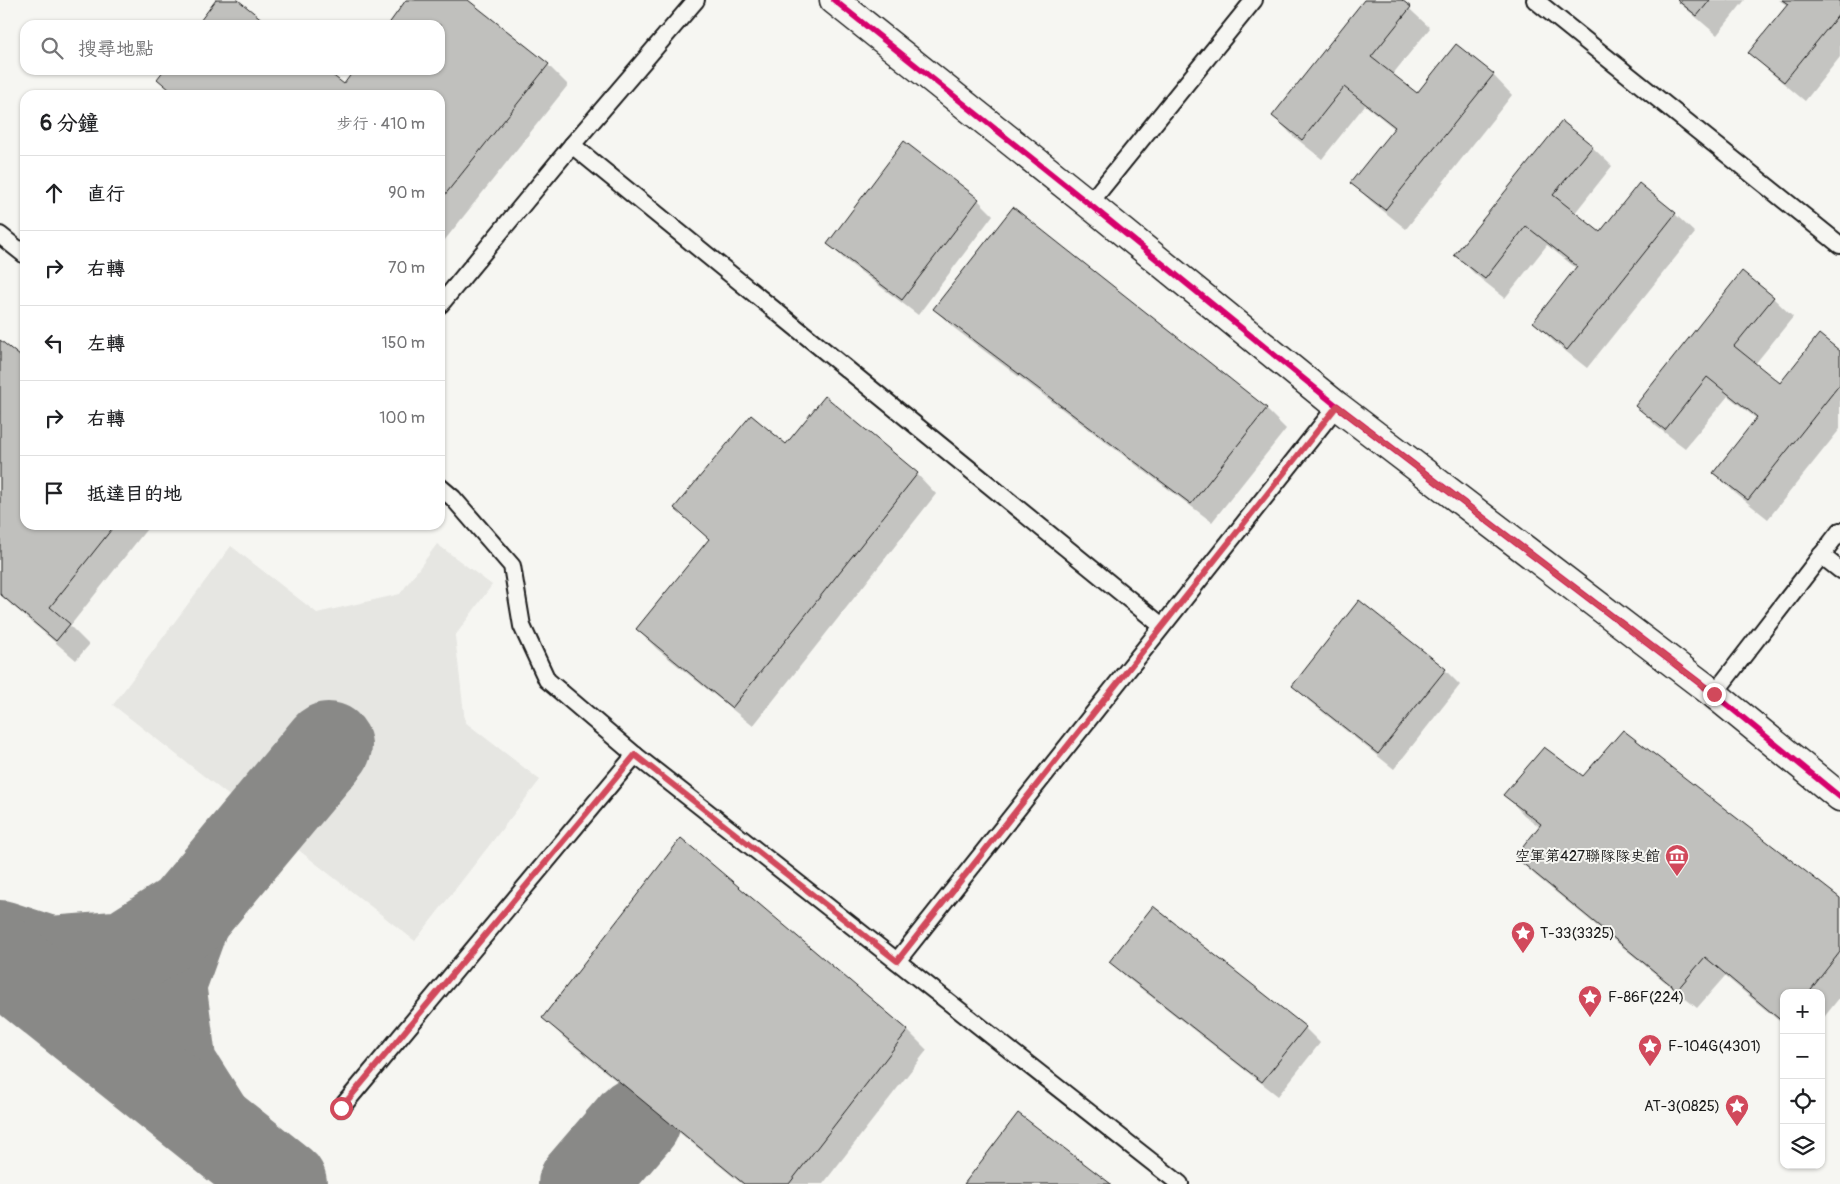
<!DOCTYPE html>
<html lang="zh-TW">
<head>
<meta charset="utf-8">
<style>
	body { margin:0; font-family:Pangolin,"LXGW WenKai TC",sans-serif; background:#f2f2f2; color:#202124 }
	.controls { position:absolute; right:15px; bottom:15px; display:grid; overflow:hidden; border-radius:10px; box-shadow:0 1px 4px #0004 }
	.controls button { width:45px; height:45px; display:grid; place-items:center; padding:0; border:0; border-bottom:1px solid #e0e0e0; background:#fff; color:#202124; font:25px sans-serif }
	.stop { position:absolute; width:15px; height:15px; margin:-11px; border:4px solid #d1495b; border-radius:50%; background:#fff }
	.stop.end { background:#d1495b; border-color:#fff; box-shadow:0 1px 5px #0008 }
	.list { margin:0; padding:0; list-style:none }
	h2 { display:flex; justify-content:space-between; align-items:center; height:65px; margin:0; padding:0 20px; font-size:21px }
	h2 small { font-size:16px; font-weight:400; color:#757577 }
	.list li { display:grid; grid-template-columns:32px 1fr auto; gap:15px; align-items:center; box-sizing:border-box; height:75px; padding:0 20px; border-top:1px solid #e0e0e0 }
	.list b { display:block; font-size:19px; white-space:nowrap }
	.list em { font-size:16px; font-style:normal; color:#757577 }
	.icon { flex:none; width:28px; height:28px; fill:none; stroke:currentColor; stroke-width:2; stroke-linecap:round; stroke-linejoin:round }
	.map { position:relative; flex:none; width:1840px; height:1184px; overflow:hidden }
	.search { position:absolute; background:#fff; box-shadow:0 1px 4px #0004; left:20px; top:20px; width:425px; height:55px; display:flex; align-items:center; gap:12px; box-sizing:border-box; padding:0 18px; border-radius:15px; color:#757577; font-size:19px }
	.panel { position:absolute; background:#fff; box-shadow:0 1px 4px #0004; left:20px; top:90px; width:425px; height:440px; border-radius:15px }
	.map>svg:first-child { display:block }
	.built { fill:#e6e6e2 }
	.shadow { fill:#0003 }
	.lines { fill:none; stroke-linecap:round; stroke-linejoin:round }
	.taxiway { stroke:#898987; stroke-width:88 }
	.building { fill:#c0c0bd; stroke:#1c1c1c }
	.service-casing { stroke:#1c1c1c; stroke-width:20 }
	.minor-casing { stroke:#1c1c1c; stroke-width:31 }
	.service { stroke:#f6f6f2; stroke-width:16 }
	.minor { stroke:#f6f6f2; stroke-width:28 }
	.cycleway-casing { stroke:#f6f6f2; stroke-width:9 }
	.cycleway { stroke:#d6006c; stroke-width:6 }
	.route { stroke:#d1495b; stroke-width:6 }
	.labels { text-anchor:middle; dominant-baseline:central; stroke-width:4; stroke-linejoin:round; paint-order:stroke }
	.poi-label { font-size:15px; fill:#1c1c1c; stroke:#f6f6f2; text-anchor:start }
</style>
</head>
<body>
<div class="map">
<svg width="1840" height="1184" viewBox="0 0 1840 1184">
	<rect width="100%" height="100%" fill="#f6f6f2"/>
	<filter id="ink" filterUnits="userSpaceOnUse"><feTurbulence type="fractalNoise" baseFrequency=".02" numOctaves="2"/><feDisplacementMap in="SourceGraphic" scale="10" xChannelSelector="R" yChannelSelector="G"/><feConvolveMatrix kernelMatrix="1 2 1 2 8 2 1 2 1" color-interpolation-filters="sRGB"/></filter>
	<g filter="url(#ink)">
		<path class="built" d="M437 544 492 585 455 636 465 722 540 780 415 941 113 705 231 546 317 613 400 594Z"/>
		<g class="shadow">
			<path d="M408 0H466L548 65 568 85 440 246V95H175L159 79 166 70H324L344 86 356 70H440V25H389Z"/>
			<path d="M1366 0H1400L1430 28 1392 75 1418 95 1493 75 1512 95 1406 229 1372 202 1352 183 1395 129 1365 105 1322 159 1293 136 1274 116Z"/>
			<path d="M1676 0H1745L1717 35Z"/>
			<path d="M1779 0H1840V57L1805 101 1770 72 1750 53 1788 6Z"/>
			<path d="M1592 147 1612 166 1574 214 1600 234 1675 214 1695 233 1587 368 1554 342 1534 322 1576 268 1547 245 1505 298 1476 275 1456 255Z"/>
			<path d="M978 200 993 215 918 315 844 259 829 244Z"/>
			<path d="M1013 209 1266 409 1286 429 1212 522 954 328 934 309Z"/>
			<path d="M1773 298 1793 317 1755 364 1780 385 1840 353V429L1768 519 1734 492 1714 473 1757 419 1728 396 1685 448 1656 426 1637 406Z"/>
			<path d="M0 341 25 362V525H150L70 626 89 645 76 660 0 595Z"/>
			<path d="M786 446 917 474 936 494 753 726 657 649 637 629 710 540 676 508Z"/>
			<path d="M1445 670 1460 685 1394 769 1309 701 1293 686Z"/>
			<path d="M1583 777 1840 900V997L1821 1021V993H1784V1025L1725 976 1697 1008 1536 876 1516 857 1540 827 1524 815 1505 795Z"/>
			<path d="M681 840 908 1031 927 1050 823 1184H742L563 1037 544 1018Z"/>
			<path d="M1111 961 1305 1028 1320 1043 1278 1096 1126 977Z"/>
		</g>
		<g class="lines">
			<g class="taxiway">
				<path d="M187 915 162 984 173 1067 208 1122"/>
				<path d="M0 944 49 960 126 954 187 915 328 746"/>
				<path d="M0 958 283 1184"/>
				<path d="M582 1184 637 1120"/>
			</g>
		</g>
		<g class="building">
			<path d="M216 0H238L269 25H197Z"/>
			<path d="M406 0H468L549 64 440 201V95H176L157 79 164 70H326L344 84 354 70H440V25H388Z"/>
			<path d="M1364 0H1402L1411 7 1371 57 1417 93 1456 44 1494 74 1385 210 1350 183 1395 127 1344 87 1302 140 1272 116Z"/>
			<path d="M1677 0H1710L1697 16Z"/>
			<path d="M1782 0H1840V13L1784 82 1748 53 1788 4Z"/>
			<path d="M1562 121 1593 146 1553 195 1600 232 1639 183 1676 213 1567 350 1533 322 1577 266 1526 226 1485 279 1454 255Z"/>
			<path d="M904 141 979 199 902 300 827 244Z"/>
			<path d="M1013 207 1267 408 1191 504 933 309Z"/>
			<path d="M1742 271 1774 297 1734 346 1780 383 1819 334 1840 351V384L1748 500 1713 473 1757 417 1707 377 1665 430 1635 406Z"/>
			<path d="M0 340 25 360V525H115L50 607 70 624 56 641 0 594Z"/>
			<path d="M825 396 918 473 732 708 636 629 709 539 674 508 751 415 786 444Z"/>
			<path d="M1359 600 1446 669 1378 754 1292 686Z"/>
			<path d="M1623 730 1840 898V952L1808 993H1784V1023L1705 957 1677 990 1515 857 1541 824 1503 795 1544 747 1583 776Z"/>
			<path d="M681 838 908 1030 789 1184H744L542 1018Z"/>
			<path d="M1153 906 1306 1027 1262 1082 1109 962Z"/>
			<path d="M1018 1113 1111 1184H964Z"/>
		</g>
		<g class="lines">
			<g class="service-casing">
				<g id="service">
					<path d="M1535 0 1840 245"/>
					<path d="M572 145 1162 626"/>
					<path d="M1089 204 1254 0"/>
					<path d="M0 235 25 255"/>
					<path d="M440 305 572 145 696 0"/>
					<path d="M440 487 453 498 512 566 522 626 547 680 635 755 1180 1184"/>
					<path d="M1821 555 1840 570"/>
					<path d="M1714 694 1840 531"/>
					<path d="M897 961 1337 406"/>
					<path d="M341 1108 635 755"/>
				</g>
			</g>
			<g class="minor-casing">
				<path id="minor" d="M834 0 1089 204 1337 406 1714 694 1840 797"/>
			</g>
			<use href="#service" class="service"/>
			<use href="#minor" class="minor"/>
			<g class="cycleway-casing">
				<path id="cycleway" d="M834 0 1089 204 1337 406 1714 694 1840 797"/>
			</g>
			<use href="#cycleway" class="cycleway"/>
		</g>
	</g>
	<g class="lines" filter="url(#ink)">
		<path class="route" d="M341 1108 635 755 897 961 1337 406 1714 694"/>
	</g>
	<defs>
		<g id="museum-pin" transform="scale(1.25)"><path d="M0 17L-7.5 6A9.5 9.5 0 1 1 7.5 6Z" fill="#d1495b" stroke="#f6f6f2"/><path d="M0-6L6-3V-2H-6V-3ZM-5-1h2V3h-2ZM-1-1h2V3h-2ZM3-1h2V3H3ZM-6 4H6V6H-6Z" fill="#fff"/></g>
		<g id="sight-pin" transform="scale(1.25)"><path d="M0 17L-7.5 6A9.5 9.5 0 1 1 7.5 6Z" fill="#d1495b" stroke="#f6f6f2"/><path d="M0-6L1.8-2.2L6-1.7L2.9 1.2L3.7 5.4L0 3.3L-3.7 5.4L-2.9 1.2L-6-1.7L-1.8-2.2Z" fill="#fff"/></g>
	</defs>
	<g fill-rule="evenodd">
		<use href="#museum-pin" x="1677" y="856"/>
		<use href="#sight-pin" x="1523" y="933"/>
		<use href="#sight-pin" x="1590" y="997"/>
		<use href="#sight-pin" x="1650" y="1046"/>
		<use href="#sight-pin" x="1737" y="1106"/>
	</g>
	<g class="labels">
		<g class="poi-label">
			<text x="1660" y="856" text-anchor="end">空軍第427聯隊隊史館</text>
			<text x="1540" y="933">T-33(3325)</text>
			<text x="1608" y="997">F-86F(224)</text>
			<text x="1668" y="1046">F-104G(4301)</text>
			<text x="1720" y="1106" text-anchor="end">AT-3(0825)</text>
		</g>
	</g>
</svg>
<div class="controls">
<button>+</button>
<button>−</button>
<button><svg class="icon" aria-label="locate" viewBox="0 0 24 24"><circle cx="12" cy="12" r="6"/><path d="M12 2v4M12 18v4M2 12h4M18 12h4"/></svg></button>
<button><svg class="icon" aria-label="layers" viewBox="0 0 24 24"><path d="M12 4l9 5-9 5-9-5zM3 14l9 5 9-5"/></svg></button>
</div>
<div class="stop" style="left:341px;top:1108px"></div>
<div class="stop end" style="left:1714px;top:694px"></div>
<div class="search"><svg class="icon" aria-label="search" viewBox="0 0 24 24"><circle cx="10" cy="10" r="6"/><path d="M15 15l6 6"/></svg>搜尋地點</div>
<section class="panel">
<h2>6 分鐘<small>步行 · 410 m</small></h2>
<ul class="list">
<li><svg class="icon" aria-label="ahead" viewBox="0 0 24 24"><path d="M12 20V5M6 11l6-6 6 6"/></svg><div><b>直行</b></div><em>90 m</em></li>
<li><svg class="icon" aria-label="right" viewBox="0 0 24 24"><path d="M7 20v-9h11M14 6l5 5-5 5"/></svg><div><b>右轉</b></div><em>70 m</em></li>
<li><svg class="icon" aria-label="left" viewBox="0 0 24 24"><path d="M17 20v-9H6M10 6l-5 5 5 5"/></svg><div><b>左轉</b></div><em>150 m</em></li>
<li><svg class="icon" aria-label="right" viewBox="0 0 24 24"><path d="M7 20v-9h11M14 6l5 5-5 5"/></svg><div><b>右轉</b></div><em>100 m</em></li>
<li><svg class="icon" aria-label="arrive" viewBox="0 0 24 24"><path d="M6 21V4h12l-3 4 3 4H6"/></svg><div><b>抵達目的地</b></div></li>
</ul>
</section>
</div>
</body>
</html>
